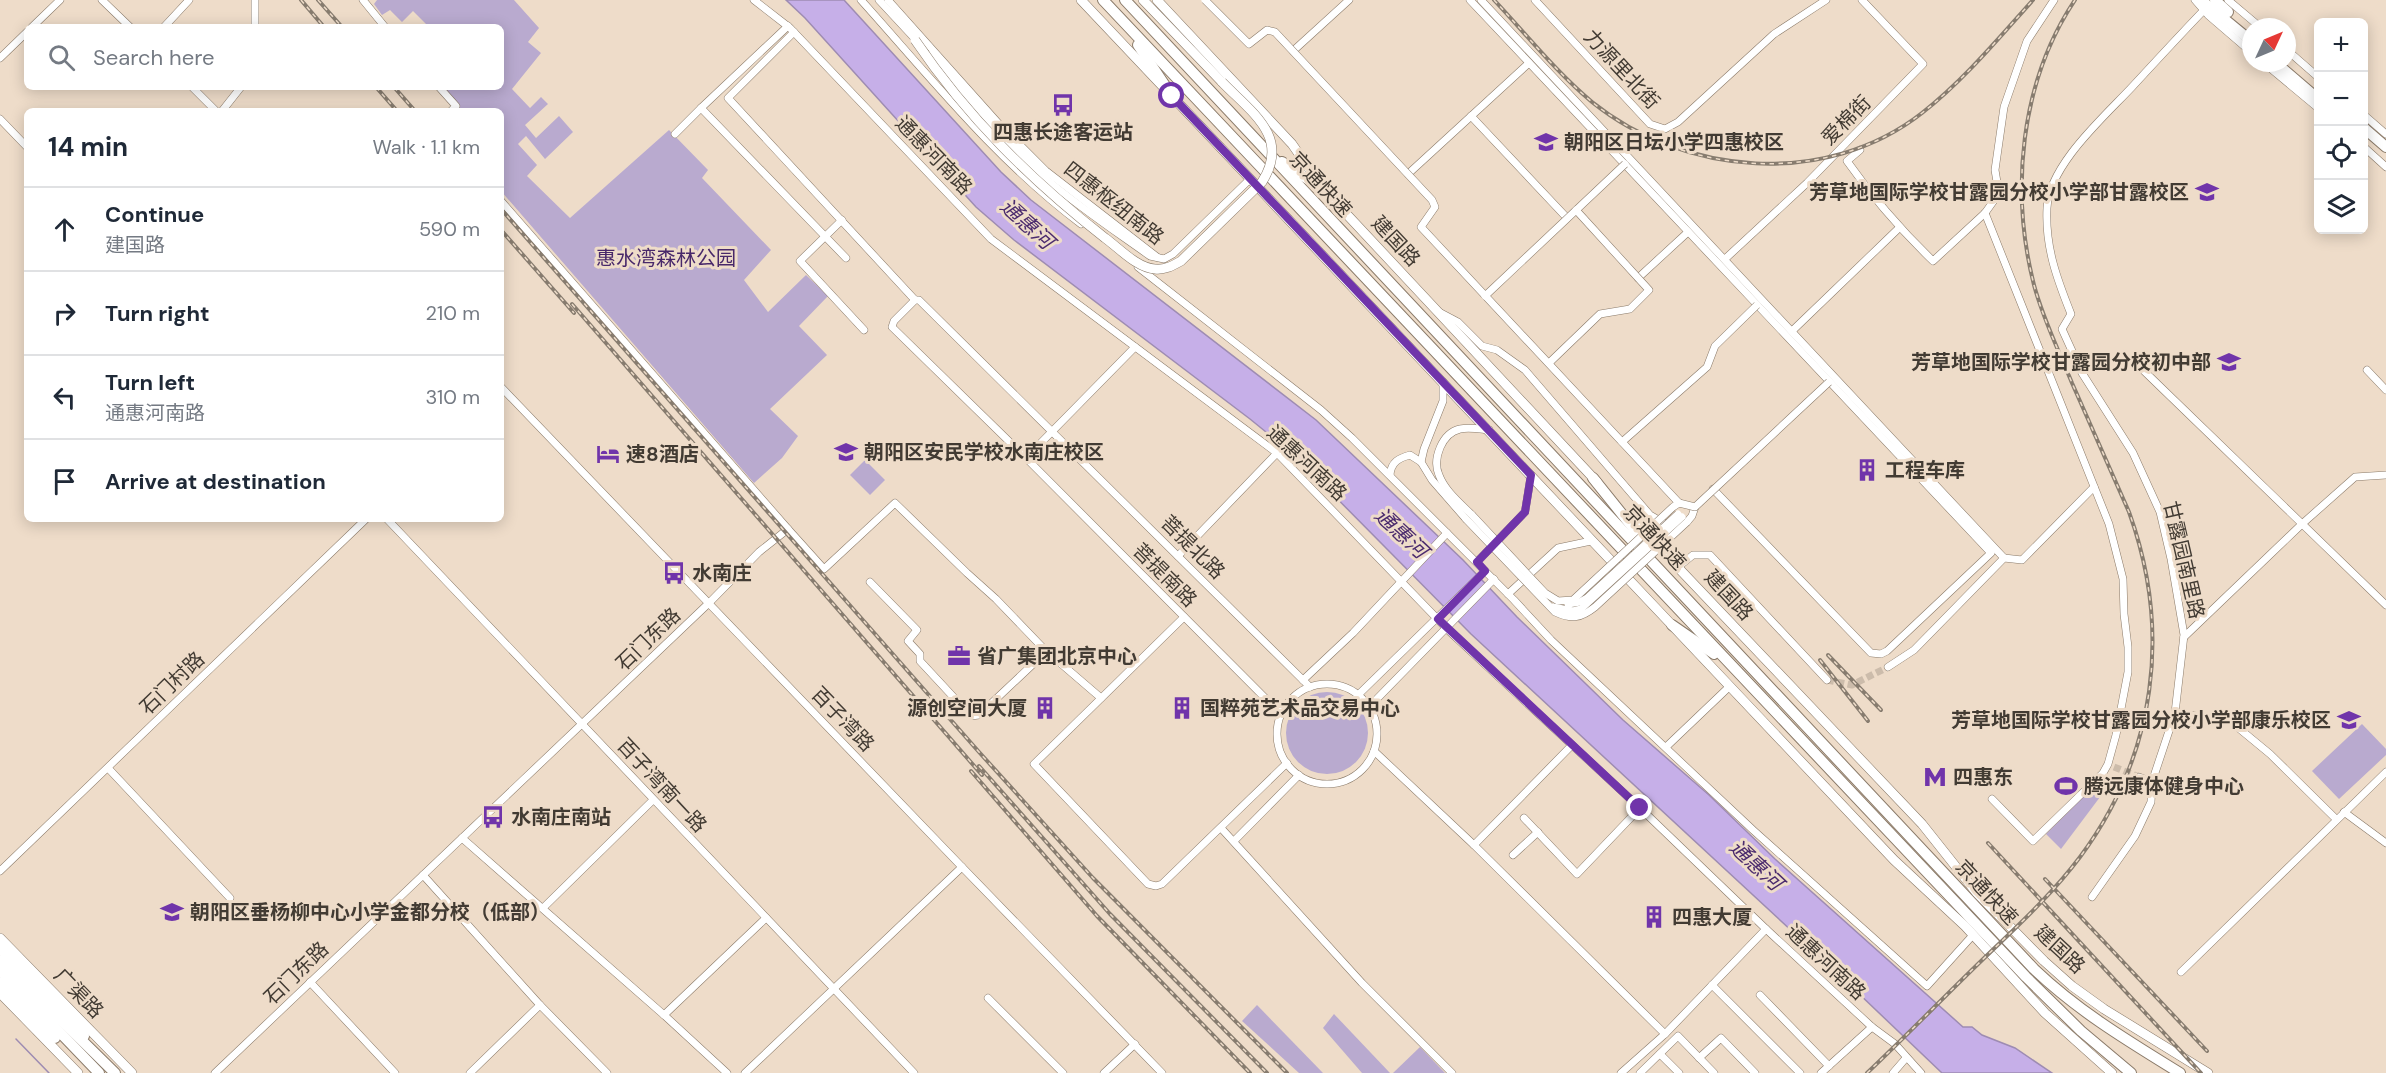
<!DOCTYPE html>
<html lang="en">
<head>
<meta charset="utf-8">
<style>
	body { margin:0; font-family:"DM Sans","Noto Sans SC",sans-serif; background:#f2f2f3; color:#1f2937 }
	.controls { position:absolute; right:18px; top:18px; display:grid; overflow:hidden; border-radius:9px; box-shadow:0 3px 15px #0003 }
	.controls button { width:54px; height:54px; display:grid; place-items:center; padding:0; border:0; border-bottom:2px solid #e0e1e3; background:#fff; color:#1f2937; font:30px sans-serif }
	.compass { position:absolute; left:2242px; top:18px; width:54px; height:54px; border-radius:50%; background:#fff; box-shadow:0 3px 15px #0003; rotate:46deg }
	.stop { position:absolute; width:18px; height:18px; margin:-14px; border:4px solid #7034aa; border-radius:50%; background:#fff }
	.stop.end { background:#7034aa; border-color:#fff; box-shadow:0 2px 6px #0008 }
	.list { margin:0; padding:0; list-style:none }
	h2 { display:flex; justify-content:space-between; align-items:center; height:78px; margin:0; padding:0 24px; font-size:26px }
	h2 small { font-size:20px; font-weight:400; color:#747a83 }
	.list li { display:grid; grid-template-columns:39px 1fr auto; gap:18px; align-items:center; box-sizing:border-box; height:84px; padding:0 24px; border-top:2px solid #e0e1e3 }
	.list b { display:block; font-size:22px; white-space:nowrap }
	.list p { margin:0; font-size:20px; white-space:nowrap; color:#747a83 }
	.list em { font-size:20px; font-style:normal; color:#747a83 }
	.icon { flex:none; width:33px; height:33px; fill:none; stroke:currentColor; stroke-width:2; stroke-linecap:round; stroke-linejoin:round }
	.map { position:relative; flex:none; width:2386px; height:1073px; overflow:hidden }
	.search { position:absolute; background:#fff; box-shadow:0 3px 15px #0003; left:24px; top:24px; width:480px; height:66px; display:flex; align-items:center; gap:15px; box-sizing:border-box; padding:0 21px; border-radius:9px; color:#747a83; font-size:22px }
	.panel { position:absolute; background:#fff; box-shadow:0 3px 15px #0003; left:24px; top:108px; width:480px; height:414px; border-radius:9px }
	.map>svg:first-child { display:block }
	.green { fill:#b9aacf }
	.water { fill:#c6afe8; stroke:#9e8cb2; stroke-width:1.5 }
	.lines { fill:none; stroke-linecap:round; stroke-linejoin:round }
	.stream { stroke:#9e8cb2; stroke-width:1.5 }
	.minor-tunnel { stroke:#ccbcab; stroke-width:7; stroke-dasharray:7 3.5; stroke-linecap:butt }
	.minor-casing { stroke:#8a7a69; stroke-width:8 }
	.major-casing { stroke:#8a7a69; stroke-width:10 }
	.highway-casing { stroke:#8a7a69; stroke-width:12 }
	.minor { stroke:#fff; stroke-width:7 }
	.major { stroke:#fff; stroke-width:9 }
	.highway { stroke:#fff; stroke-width:10 }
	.rail-casing { stroke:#877c6f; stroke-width:4 }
	.rail { stroke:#eedcc9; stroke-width:1.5; stroke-dasharray:4.5; stroke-linecap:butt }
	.minor-bridge-casing { stroke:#8a7a69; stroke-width:8; stroke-linecap:butt }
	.major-bridge-casing { stroke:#8a7a69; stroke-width:10; stroke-linecap:butt }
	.minor-bridge { stroke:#fff; stroke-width:7 }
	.major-bridge { stroke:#fff; stroke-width:9 }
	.route { stroke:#7034aa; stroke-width:8 }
	.labels { text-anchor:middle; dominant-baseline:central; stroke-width:6; stroke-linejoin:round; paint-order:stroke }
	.street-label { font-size:20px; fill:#423b33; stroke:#eedcc9 }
	.poi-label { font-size:20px; font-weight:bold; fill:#423b33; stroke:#eedcc9; text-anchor:start }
	.park-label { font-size:20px; fill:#48286a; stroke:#eedcc9 }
	.water-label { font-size:21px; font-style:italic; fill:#4b2b6e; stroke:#eedcc9 }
</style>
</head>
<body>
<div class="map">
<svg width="2386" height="1073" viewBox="0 0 2386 1073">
	<rect width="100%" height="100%" fill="#eedcc9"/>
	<g class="green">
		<path d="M377 0H514L539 28 528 42 541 53 512 89 530 108 541 97 548 104 525 125 536 138 559 116 573 132 545 159 526 136 518 144 537 165 527 176 570 218 669 130 708 170 702 178 771 250 744 280 768 312 806 275 828 296 799 326 827 355 770 409 798 436 782 458 754 483 501 191V111H455L459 106 444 87H501V27H429L413 11 402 22 390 10 382 15 374 4Z"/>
		<path d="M865 460 885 480 870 495 850 475Z"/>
		<circle cx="1327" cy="733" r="41"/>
		<path d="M2362 724 2386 749V755L2339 799 2312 771Z"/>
		<path d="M2103 776 2107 781 2100 797 2061 849 2046 834Z"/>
		<path d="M1257 1005 1323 1073H1299L1242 1021Z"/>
		<path d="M1334 1014 1390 1073H1362L1323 1028Z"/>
		<path d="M1420 1047 1445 1073H1393Z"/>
	</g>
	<path class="water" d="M786 0H844L1001 172 1031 200 1316 420 1463 560 1517 617 1623 720 1709 795 1775 859 1963 1027H1972L1982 1035 2015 1048 2052 1073H1942L1834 970 1471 634 1293 454 1250 419 1014 240 976 207 805 18Z"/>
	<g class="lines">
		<path class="stream" d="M16 1039 49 1073"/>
		<g class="minor-tunnel">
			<path d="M1827 680 1852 685 1888 667"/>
			<path d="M2114 767 2139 777"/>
		</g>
		<g class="minor-casing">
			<g id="minor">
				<path d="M102 0 130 27"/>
				<path d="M255 0V27"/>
				<path d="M363 0 385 27"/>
				<path d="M754 0 790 28 991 239 1277 453 1449 631 1640 808 1766 929 1872 1027 1895 1044 1921 1073"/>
				<path d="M861 0C931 78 997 161 1081 224"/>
				<path d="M879 0 918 42"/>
				<path d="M888 0 999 124 1046 171 1157 257"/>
				<path d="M1470 0 1991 553 1887 651 1881 654 1871 653 1713 489"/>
				<path d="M1481 0 2004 558"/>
				<path d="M1535 0 1650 124 1665 129 1678 122 1774 34 1826 0"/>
				<path d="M2195 0 2208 15 2251 52"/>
				<path d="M2228 0 2260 27"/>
				<path d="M788 26 701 108 846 258"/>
				<path d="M32 27 60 0"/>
				<path d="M164 27 189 0"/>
				<path d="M794 32 728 98 915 300"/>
				<path d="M2287 50 2318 77"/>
				<path d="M1293 51 1349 0"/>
				<path d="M930 55C968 96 1004 141 1046 179 1079 207 1115 231 1150 256L1164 259 1173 254 1250 179"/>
				<path d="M0 58 27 32"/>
				<path d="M2264 63 2318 108"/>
				<path d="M192 87 216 111"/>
				<path d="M439 87 456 106 451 111"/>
				<path d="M222 111 241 87"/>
				<path d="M2364 115 2386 134"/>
				<path d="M1471 116 1567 218"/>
				<path d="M0 119 27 147"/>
				<path d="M675 134 701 108"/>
				<path d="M2364 147 2386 167"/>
				<path d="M1860 150 1847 161C1873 198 1901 230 1933 261L1985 213 1995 199 1998 188 1995 170 2004 107 2027 41 2054 0"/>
				<path d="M1408 174 1529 63"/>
				<path d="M1985 213 2109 524 2123 579 2124 614 2128 647V672L2116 735 2108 764 2103 773 2033 841 1992 799"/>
				<path d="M842 220 800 261 864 330"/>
				<path d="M1725 259 1807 183 1923 64 1862 0"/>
				<path d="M1138 267 1321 410 1352 438 1514 600 1551 640 1753 830 1927 986 1973 935"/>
				<path d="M1638 278 1688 232"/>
				<path d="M1441 313 1458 322 1482 346 1497 350 1525 370 1650 515 1667 525"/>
				<path d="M1792 331 1899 228"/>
				<path d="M2143 370 2386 605"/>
				<path d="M2367 370 2386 390"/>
				<path d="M1443 382V401L1424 449 1421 462 1432 480 1466 519"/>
				<path d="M501 387 962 867 1162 1073"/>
				<path d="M1026 458 1135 347"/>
				<path d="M1390 475C1391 462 1399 458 1410 455L1421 462"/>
				<path d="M1472 515C1460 503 1445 491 1439 475 1432 459 1442 433 1460 429 1469 427 1479 429 1489 430"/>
				<path d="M387 519 914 1073"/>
				<path d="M1687 522 1692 516 1695 507"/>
				<path d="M788 529 824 569 895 503 967 573 996 599 1044 649 1101 698"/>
				<path d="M1178 556 1277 453"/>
				<path d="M1477 562 1525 512 1531 475"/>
				<path d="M1678 567 1693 555H1710L1827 680"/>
				<path d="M870 582 917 630 908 641 920 654V661L971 716 979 715 1047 651"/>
				<path d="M1508 594 1558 548 1591 541"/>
				<path d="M1184 617 1034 764 1148 884 1156 886 1162 884 1287 763"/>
				<path d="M2184 637 2302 524 2355 477 2386 475"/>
				<path d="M1888 667 1914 650 2004 558 2022 560 2094 487"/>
				<path d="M1303 680 1353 633 1447 533"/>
				<circle cx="1327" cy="734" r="50"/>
				<path d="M1358 695 1485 571"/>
				<path d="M1369 707 1494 579"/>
				<path d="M2175 713 2230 721 2270 754 2336 819"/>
				<path d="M1281 714 1026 458 892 327 894 321 915 300H919L1310 687"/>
				<path d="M1572 745 1474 845 1665 1034 1766 929"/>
				<path d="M1666 747 1730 686"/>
				<path d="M1374 751 1474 845"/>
				<path d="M108 768 230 898"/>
				<path d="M2139 777 2152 782"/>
				<path d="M2344 812 2386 843"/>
				<path d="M1524 818 1577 874 1640 808"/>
				<path d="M1221 828 1362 983 1452 1073"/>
				<path d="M462 838 664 1015 727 1073"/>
				<path d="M1234 841 1299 775"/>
				<path d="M1513 855 1538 832"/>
				<path d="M0 871 366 519"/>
				<path d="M423 875 540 1005 607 1073"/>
				<path d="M2092 897 2135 836 2151 802 2152 782 2175 713 2184 635 2171 559 2160 512 2133 453 2082 373 2062 329 2071 314C2057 279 2045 247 2047 208 2049 165 2104 117 2132 87 2156 61 2180 35 2204 10"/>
				<path d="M543 908 653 800"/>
				<path d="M2181 972 2386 772"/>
				<path d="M310 982 395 1073"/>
				<path d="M1712 985 1800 1073"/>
				<path d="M1760 995 1829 1066"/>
				<path d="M988 998 1063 1073"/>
				<path d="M664 1015 766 918"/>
				<path d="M1660 1054 1679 1073"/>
				<path d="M1699 1058 1721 1038 1755 1073"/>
				<path d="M215 1073 710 602 759 552 788 529 501 201"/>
				<path d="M470 1073 540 1005"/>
				<path d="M745 1073 962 867"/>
				<path d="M1104 1073 1135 1044"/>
				<path d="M1621 1073 1665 1034"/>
				<path d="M1640 1073 1678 1036 1714 1073"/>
				<path d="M1821 1073 1872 1027"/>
				<path d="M1893 1073 1906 1058"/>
			</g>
		</g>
		<g class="major-casing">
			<g id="major">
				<path d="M1081 0 1894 860 1965 926 2045 1013 2112 1073"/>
				<path d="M1143 0 1222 82"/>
				<path d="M1157 0 1292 144 1324 190 1597 482"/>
				<path d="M1629 516 1922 824 1976 892 2044 961 2072 986 2104 1009 2208 1073"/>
				<path d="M0 938 132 1073"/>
				<path d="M0 993 78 1073"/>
			</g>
		</g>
		<g class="highway-casing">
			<g id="highway">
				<path d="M1103 0 2026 977 2081 1031 2131 1073"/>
				<path d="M1125 0 2034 969C2078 1011 2128 1041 2180 1073"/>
				<path d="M2201 0 2251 41"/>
				<path d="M2215 0 2228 12"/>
				<path d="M1138 45 1172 96"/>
				<path d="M2276 63 2318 99"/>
				<path d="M2364 128 2386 147"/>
				<path d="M1282 162 1324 190"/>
				<path d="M1593 478 1646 544"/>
				<path d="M1672 625 1714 654"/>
				<path d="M0 948 76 1025 84 1036"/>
				<path d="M0 960 115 1073"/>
				<path d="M0 970 99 1073"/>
				<path d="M0 982 55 1038"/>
			</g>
		</g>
		<use href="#minor" class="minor"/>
		<use href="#major" class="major"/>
		<use href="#highway" class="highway"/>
		<g class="rail-casing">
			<g id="rail">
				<path d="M301 0 324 27"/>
				<path d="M318 0 342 27"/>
				<path d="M1494 0C1526 34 1556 72 1592 102 1684 176 1826 188 1922 113 1963 81 1998 39 2033 0"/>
				<path d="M376 87 397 111"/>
				<path d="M394 87 415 111"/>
				<path d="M501 209 979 752 1093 878 1287 1073"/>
				<path d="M501 230 574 313"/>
				<path d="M572 304 982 775"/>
				<path d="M1828 655 1881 710"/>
				<path d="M1820 660 1868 721"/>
				<path d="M979 766 1110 914 1267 1073"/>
				<path d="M971 771 1097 916 1250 1073"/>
				<path d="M1988 843 2201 1073"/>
				<path d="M2045 879 2207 1051"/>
				<path d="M1867 1073C1904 1038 1940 1001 1977 965 2013 930 2050 897 2080 857 2156 755 2172 631 2129 512 2110 469 2091 426 2072 383 2059 351 2043 319 2034 285 2010 191 2020 82 2075 0"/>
			</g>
		</g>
		<use href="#rail" class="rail"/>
		<g class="minor-bridge-casing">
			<g id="minor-bridge">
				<path d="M1205 0 1249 44 1267 30 1275 32 1432 200 1435 207 1421 227 1679 503"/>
				<path d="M1485 296 1625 164"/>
				<path d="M1549 363 1600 314 1630 309 1649 290 1576 210"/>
				<path d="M1622 442 1707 367 1715 346 1757 305"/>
				<path d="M1472 515 1545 593 1558 601 1573 600 1673 507 1679 503 1695 507 1829 382"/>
				<path d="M1466 519 1555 612C1572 620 1581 618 1595 607L1687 522"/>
				<path d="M1568 604 1580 602 1587 598 1678 514"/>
				<path d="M1553 607 1573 611 1581 609 1682 517"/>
			</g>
		</g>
		<g class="major-bridge-casing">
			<path id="major-bridge" d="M915 40C968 118 1031 180 1105 238 1119 248 1137 268 1155 269 1165 270 1172 266 1181 261L1262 182C1291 137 1251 112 1222 82"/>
		</g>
		<use href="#minor-bridge" class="minor-bridge"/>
		<use href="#major-bridge" class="major-bridge"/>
	</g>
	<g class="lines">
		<path class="route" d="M1172 96 1531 475 1525 512 1477 562 1485 571 1438 619 1640 808"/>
	</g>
	<defs>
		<g id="bus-bare" transform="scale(1.8)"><path d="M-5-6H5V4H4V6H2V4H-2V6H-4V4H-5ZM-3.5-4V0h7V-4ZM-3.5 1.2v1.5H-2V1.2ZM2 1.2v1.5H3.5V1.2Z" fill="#7034aa" stroke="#eedcc9" stroke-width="2.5" paint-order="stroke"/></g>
		<g id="school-bare" transform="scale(1.8)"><path d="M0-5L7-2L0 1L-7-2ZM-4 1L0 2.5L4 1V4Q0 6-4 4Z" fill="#7034aa" stroke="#eedcc9" stroke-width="2.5" paint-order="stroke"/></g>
		<g id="hotel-bare" transform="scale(1.8)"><path d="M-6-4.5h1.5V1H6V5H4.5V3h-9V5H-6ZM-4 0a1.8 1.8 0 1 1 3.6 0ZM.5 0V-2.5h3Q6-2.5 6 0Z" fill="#7034aa" stroke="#eedcc9" stroke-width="2.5" paint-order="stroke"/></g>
		<g id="building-bare" transform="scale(1.8)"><path d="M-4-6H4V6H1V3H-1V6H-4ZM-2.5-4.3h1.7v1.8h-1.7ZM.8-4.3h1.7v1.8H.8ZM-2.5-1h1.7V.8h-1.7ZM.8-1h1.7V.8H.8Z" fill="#7034aa" stroke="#eedcc9" stroke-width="2.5" paint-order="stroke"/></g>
		<g id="office-bare" transform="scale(1.8)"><path d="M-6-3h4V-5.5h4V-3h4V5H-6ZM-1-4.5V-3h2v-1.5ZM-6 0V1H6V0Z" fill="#7034aa" stroke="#eedcc9" stroke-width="2.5" paint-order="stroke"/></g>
		<g id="metro-bare" transform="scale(1.8)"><path d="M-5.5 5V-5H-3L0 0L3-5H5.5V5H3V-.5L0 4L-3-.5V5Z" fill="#7034aa" stroke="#eedcc9" stroke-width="2.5" paint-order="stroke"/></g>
		<g id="stadium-bare" transform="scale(1.8)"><path d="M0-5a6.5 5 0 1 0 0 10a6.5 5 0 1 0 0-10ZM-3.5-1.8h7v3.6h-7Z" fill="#7034aa" stroke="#eedcc9" stroke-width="2.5" paint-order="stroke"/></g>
	</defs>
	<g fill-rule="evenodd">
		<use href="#bus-bare" x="1063" y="105"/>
		<use href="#school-bare" x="1546" y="142"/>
		<use href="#school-bare" x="2207" y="192"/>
		<use href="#school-bare" x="2229" y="362"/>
		<use href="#school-bare" x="846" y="452"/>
		<use href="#hotel-bare" x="608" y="454"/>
		<use href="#building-bare" x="1867" y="470"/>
		<use href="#bus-bare" x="674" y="573"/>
		<use href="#office-bare" x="959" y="656"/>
		<use href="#building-bare" x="1045" y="708"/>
		<use href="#building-bare" x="1182" y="708"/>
		<use href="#school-bare" x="2349" y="720"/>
		<use href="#metro-bare" x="1935" y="777"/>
		<use href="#stadium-bare" x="2066" y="786"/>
		<use href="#bus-bare" x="493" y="817"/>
		<use href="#school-bare" x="172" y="912"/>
		<use href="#building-bare" x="1654" y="917"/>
	</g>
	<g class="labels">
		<g class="street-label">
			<text transform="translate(1622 69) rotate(47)">力源里北街</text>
			<text transform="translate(1846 120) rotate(-45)">爱棉街</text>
			<text transform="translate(934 155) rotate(46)">通惠河南路</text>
			<text transform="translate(1321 184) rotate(47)">京通快速</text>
			<text transform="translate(1114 203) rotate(38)">四惠枢纽南路</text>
			<text transform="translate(1396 241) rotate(47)">建国路</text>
			<text transform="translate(1307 463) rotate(43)">通惠河南路</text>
			<text transform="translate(1655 537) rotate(47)">京通快速</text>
			<text transform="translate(1193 547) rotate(45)">菩提北路</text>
			<text transform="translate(2184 560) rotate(77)">甘露园南里路</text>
			<text transform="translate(1165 575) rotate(45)">菩提南路</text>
			<text transform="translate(1729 595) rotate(47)">建国路</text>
			<text transform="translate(648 639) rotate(-44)">石门东路</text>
			<text transform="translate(172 683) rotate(-44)">石门村路</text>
			<text transform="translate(843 719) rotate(46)">百子湾路</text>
			<text transform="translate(662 785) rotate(47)">百子湾南一路</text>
			<text transform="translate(1987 892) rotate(47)">京通快速</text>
			<text transform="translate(2060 949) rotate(43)">建国路</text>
			<text transform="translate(1826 962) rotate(43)">通惠河南路</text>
			<text transform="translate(296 973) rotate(-44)">石门东路</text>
			<text transform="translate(79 993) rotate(46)">广渠路</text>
		</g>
		<g class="poi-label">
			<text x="1063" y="132" text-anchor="middle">四惠长途客运站</text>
			<text x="1564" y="142">朝阳区日坛小学四惠校区</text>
			<text x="2189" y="192" text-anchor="end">芳草地国际学校甘露园分校小学部甘露校区</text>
			<text x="2211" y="362" text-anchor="end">芳草地国际学校甘露园分校初中部</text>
			<text x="864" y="452">朝阳区安民学校水南庄校区</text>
			<text x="626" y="454">速8酒店</text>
			<text x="1885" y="470">工程车库</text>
			<text x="692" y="573">水南庄</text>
			<text x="977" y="656">省广集团北京中心</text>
			<text x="1027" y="708" text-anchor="end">源创空间大厦</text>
			<text x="1200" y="708">国粹苑艺术品交易中心</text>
			<text x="2331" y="720" text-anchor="end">芳草地国际学校甘露园分校小学部康乐校区</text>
			<text x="1953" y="777">四惠东</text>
			<text x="2084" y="786">腾远康体健身中心</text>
			<text x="511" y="817">水南庄南站</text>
			<text x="190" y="912">朝阳区垂杨柳中心小学金都分校（低部）</text>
			<text x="1672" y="917">四惠大厦</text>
		</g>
		<g class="park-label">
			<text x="666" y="258">惠水湾森林公园</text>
		</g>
		<g class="water-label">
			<text transform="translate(1027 224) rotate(42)">通惠河</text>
			<text transform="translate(1401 533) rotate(43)">通惠河</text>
			<text transform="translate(1756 865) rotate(43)">通惠河</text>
		</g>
	</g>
</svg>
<div class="controls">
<button>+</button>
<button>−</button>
<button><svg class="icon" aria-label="locate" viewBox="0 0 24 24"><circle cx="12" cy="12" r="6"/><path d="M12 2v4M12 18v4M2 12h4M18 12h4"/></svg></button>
<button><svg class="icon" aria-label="layers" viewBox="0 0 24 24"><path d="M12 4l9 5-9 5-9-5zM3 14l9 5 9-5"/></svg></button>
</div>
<svg class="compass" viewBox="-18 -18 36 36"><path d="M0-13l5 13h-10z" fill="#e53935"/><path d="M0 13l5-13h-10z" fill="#747a83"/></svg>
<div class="stop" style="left:1172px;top:96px"></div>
<div class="stop end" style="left:1640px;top:808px"></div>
<div class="search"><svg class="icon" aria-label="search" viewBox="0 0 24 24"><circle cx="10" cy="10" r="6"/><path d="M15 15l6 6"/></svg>Search here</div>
<section class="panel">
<h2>14 min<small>Walk · 1.1 km</small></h2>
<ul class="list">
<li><svg class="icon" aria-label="ahead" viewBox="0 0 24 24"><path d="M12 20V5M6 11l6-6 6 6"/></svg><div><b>Continue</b><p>建国路</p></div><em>590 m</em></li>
<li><svg class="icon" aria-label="right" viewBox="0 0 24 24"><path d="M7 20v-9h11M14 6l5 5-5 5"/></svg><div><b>Turn right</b></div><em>210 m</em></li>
<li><svg class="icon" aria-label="left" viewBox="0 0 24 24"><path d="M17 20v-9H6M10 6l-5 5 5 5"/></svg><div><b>Turn left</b><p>通惠河南路</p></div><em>310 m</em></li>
<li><svg class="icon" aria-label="arrive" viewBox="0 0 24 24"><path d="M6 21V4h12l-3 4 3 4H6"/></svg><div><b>Arrive at destination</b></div></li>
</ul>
</section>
</div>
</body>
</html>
